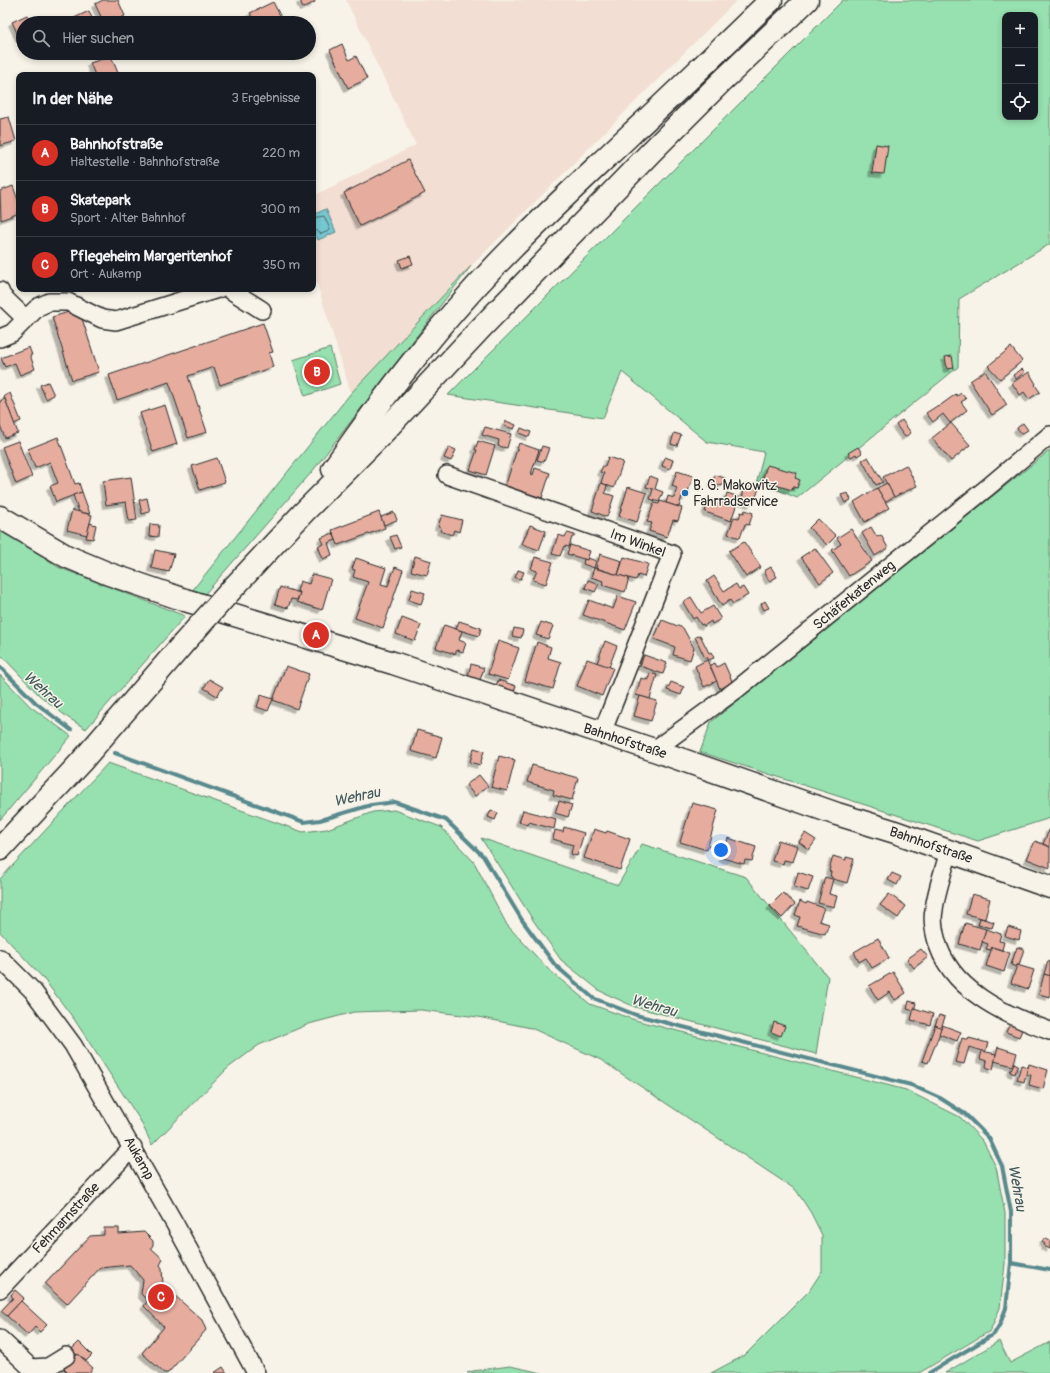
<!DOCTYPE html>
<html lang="de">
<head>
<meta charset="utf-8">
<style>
	body { margin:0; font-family:Pangolin,sans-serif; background:#20242c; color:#f1f3f6 }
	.controls { position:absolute; right:12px; top:12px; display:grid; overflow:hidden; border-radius:8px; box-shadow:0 2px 6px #0003 }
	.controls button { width:36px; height:36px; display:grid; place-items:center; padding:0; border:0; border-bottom:1px solid #363941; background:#171b24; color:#f1f3f6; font:20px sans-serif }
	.you { position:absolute; left:721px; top:850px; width:14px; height:14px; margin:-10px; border:3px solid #fff; border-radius:50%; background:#1a73e8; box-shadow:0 0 0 6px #1a73e833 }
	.badge { display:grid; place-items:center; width:26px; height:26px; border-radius:50%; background:#d93025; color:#fff; font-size:13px; font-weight:700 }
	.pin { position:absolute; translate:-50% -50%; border:2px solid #fff; box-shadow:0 1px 4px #0006 }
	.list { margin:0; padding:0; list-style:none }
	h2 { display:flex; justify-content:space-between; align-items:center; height:52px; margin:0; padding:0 16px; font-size:17px }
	h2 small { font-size:13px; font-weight:400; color:#9ea1a6 }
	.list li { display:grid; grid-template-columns:26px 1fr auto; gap:12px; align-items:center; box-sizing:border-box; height:56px; padding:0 16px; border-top:1px solid #363941 }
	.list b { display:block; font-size:15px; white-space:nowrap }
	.list p { margin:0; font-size:13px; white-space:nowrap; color:#9ea1a6 }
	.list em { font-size:13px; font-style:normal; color:#9ea1a6 }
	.icon { flex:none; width:22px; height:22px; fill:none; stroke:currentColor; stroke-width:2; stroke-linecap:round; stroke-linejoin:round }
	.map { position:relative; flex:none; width:1050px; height:1373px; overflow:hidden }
	.search { position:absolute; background:#171b24; box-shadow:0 2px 6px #0003; left:16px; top:16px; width:300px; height:44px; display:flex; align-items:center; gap:10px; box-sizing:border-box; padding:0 14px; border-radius:22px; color:#9ea1a6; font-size:15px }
	.panel { position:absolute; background:#171b24; box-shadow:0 2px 6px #0003; left:16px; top:72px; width:300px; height:220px; border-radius:8px }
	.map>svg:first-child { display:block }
	.built { fill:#f2ded2 }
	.green { fill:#97e0af; stroke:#61866d; fill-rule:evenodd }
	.water { fill:#76c7ce; stroke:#58898d }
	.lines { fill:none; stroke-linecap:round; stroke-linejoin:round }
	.shore { stroke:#49696c; stroke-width:1 }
	.stream { stroke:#58898d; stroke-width:4 }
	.building { fill:#e6ad9f; stroke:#2b2b2b; filter:url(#shadow) }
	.minor-casing { stroke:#2b2b2b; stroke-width:20 }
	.major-casing { stroke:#2b2b2b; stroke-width:25 }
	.highway-casing { stroke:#2b2b2b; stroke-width:25 }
	.minor { stroke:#f7f3e8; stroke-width:17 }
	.major { stroke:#f7f3e8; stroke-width:22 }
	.highway { stroke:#f7f3e8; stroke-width:22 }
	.highway-bridge-casing { stroke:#2b2b2b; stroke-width:25; stroke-linecap:butt }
	.highway-bridge { stroke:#f7f3e8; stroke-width:22 }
	.poi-dot { fill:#1f6fb2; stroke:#f7f3e8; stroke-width:1.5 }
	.labels { text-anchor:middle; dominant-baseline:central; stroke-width:3; stroke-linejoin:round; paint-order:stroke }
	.poi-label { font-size:14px; fill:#2b2b2b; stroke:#f7f3e8; text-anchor:start }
	.street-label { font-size:14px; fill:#2b2b2b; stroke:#f7f3e8 }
	.water-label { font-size:15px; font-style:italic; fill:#425a5c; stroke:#f7f3e8 }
</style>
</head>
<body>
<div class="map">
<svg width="1050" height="1373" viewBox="0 0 1050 1373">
	<defs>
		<filter id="shadow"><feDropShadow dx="-3.5" dy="3.5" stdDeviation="0" flood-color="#0004"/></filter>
	</defs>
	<rect width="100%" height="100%" fill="#f7f3e8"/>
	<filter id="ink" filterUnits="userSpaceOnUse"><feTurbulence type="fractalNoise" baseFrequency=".025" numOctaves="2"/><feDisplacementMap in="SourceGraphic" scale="8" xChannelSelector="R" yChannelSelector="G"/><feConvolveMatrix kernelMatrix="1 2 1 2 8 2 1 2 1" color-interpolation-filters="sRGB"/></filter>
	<g filter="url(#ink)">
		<path class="built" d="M346 0H737L471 266 351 393 313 271V196L416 145Z"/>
		<g class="green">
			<path d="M843 0H1050V244L959 299 958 367 797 498 757 481 764 452 707 442 622 372 603 418 448 395ZM1005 15H1035V117H1005Z"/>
			<path d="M471 266 311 473 204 595 191 592 351 393Z"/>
			<path d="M330 348 340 384 305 396 293 360Z"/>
			<path d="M1050 450V818L978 841 700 752 711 722Z"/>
			<path d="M0 529 25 544 58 567 185 616 86 729 67 717 39 695 0 654Z"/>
			<path d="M0 675 31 707 71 736 0 820Z"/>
			<path d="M108 763 303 832 327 829 373 812 394 810 441 827 474 862 507 925 548 969 590 1004 635 1020 906 1090 960 1117 983 1141 996 1167 1005 1213V1264L1000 1308 990 1331 919 1373H711L745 1355 809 1291 822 1271V1235L811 1213 796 1190 601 1060 531 1028 478 1017 421 1010 354 1012 309 1024 259 1045 228 1068 152 1145 140 1120 74 1019 43 978 0 932V879Z"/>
			<path d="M481 838 618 885 642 844 746 877 828 977 816 1054 635 1007 600 991 561 960 533 920Z"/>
			<path d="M999 1341 1010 1363 1050 1342V1373H945Z"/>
			<path d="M510 1366 542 1373H467L473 1371Z"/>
		</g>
		<path class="water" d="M326 209 336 232 318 240 313 230V215Z"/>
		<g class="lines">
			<path class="shore" d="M313 218 324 216 330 229 329 231 321 234 316 230H313"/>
			<g class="stream">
				<path d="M0 667 36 703 71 730"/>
				<path d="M115 753 304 822 320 820 371 805 395 802 446 820 483 856 522 920 555 965 593 998 636 1015 911 1085 940 1098 965 1114 989 1138 1002 1166 1011 1212V1263L1006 1308 1000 1324 994 1334 929 1373"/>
				<path d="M1011 1263 1050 1270"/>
			</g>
		</g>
		<g class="building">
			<path d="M103 0H118L125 16 111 23H104L95 4Z"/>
			<path d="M300 0H314L315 2 303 8Z"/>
			<path d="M273 2 284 23H255L250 13Z"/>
			<path d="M89 11 94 23H74L72 19Z"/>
			<path d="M27 15 31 23H23V37L20 39 12 22Z"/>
			<path d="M342 44 349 60 356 56 367 79 348 88 330 50Z"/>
			<path d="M111 56 118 73 113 75H95L90 63Z"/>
			<path d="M9 117 16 141 0 146V119Z"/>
			<path d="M876 144 888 146 884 174 872 173Z"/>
			<path d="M408 160 425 193 360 226 344 193Z"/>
			<path d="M13 186 19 203V213L1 220 0 191Z"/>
			<path d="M410 256 413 264 402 268 399 260Z"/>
			<path d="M79 309 99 372 72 380 52 317Z"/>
			<path d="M263 323 273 352 269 353 273 367 220 385 214 367 188 376 207 432 188 438 169 382 117 400 109 375Z"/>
			<path d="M29 347 32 355H30L35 369 20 375 15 363 5 367 1 358Z"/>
			<path d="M1011 347 1022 361 1000 379 988 366Z"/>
			<path d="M952 356 954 368 947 369 945 357Z"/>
			<path d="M1022 369 1025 372 1016 379 1013 375Z"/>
			<path d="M985 371 1007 405 992 415 970 381Z"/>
			<path d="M1029 372 1036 384 1035 385 1040 392 1029 399 1024 392 1020 395 1012 383Z"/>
			<path d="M48 382 54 395 46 399 40 385Z"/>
			<path d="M10 393 21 421 14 424 4 396Z"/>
			<path d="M961 393 966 399 961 402 967 410 950 423 943 414 933 422 926 413 937 406 938 407 956 394 957 396Z"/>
			<path d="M5 399 18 433 5 438 0 425V401Z"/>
			<path d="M165 405 177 444 153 452 140 413Z"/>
			<path d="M902 420 911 433 905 437 896 425Z"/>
			<path d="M506 421 516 425 514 429 504 426Z"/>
			<path d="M951 423 970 445 951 461 932 438Z"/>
			<path d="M1023 423 1028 430 1021 434 1017 428Z"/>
			<path d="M485 427 511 434 507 448 498 446 499 440 482 435Z"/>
			<path d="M521 428 531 432 529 437 519 433Z"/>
			<path d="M674 433 681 435 677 446 671 444Z"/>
			<path d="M58 437 75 484 79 483 82 492 56 502 50 486 58 483 50 462 35 468 28 449Z"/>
			<path d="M18 441 32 477 16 484 2 447Z"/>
			<path d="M478 441 495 446 486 475 470 470 477 450H475Z"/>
			<path d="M519 443 539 450 531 474 533 475 535 468 550 473 542 498 505 487Z"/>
			<path d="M542 446 549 448 544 462 537 460Z"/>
			<path d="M449 447 456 450 451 461 444 458Z"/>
			<path d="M858 447 862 453 857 456 856 454 851 457 848 453Z"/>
			<path d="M608 457 623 462 614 488 601 483 604 473 600 472 603 466H605Z"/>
			<path d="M665 457 673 460 670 469 662 466Z"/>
			<path d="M868 457 883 482 876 485 862 460Z"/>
			<path d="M217 458 225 482 200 490 192 466Z"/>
			<path d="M767 465 797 473 795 478 800 480 797 488 793 487 792 490 762 481Z"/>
			<path d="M906 465 917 486 894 497 883 477Z"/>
			<path d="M677 471 693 476 686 498 682 496 679 507 666 503 668 496 674 498 677 488 672 486Z"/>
			<path d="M715 475 725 478 722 486 712 483Z"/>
			<path d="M650 476 658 479 655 489 663 492 659 502 650 499 653 489 646 487Z"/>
			<path d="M131 477 137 520 129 521 126 502 106 505 103 481Z"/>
			<path d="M601 483 607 485 605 493 614 496 607 517 592 511Z"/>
			<path d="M887 483 894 497 885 502 877 488Z"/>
			<path d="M746 484 759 488 755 500H753L752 504 741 501Z"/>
			<path d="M628 487 647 493 637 522 619 516Z"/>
			<path d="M877 488 889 508 865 522 854 502Z"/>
			<path d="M82 492 90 514 79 512 73 495Z"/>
			<path d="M727 493 739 497 731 521 705 512 709 499 724 503Z"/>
			<path d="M848 493 851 500 845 503 841 495Z"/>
			<path d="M147 498 150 512 142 514 139 500Z"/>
			<path d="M660 501 682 508 678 521 673 520 667 537 649 531 652 523 647 522 654 503 659 504Z"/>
			<path d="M72 510 92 515 87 535 67 530Z"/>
			<path d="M745 510 753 513 749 525 745 524 740 538 728 534 734 517 739 518 741 512 744 513Z"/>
			<path d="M379 512 385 528 338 545 332 530Z"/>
			<path d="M394 512 397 520 384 525 381 517Z"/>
			<path d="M442 515 462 520 459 532 454 530 452 535 440 531 441 527 438 526Z"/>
			<path d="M818 519 836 536 827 545 809 528Z"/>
			<path d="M90 523 96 525 93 539 86 538Z"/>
			<path d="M150 524 159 525 158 537 149 536Z"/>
			<path d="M530 525 546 531 539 550 522 544Z"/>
			<path d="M871 527 877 537 881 535 888 548 875 556 862 533Z"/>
			<path d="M851 529 872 561 849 576 832 550 841 544 837 538Z"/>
			<path d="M333 533 336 540 328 543 332 555 323 559 318 546 324 544 321 538Z"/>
			<path d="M567 533 575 535 574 537H572L569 547 564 546 560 556 552 554 558 535 565 537Z"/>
			<path d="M396 535 401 547 395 549 390 537Z"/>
			<path d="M744 542 761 567 746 577 729 551Z"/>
			<path d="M570 545 590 551 587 560 567 554Z"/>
			<path d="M815 548 833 573 820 583 801 557Z"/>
			<path d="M155 550 174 554 169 572 151 568Z"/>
			<path d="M600 554 622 561 618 575 596 568Z"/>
			<path d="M415 556 431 561 427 575 411 571Z"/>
			<path d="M535 557 553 562 546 584 533 580 537 571 531 569Z"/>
			<path d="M624 557 648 564 644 577 638 575 636 580 618 575Z"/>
			<path d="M356 558 386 568 381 584 388 586 395 567 403 570 383 628 355 618 368 582 353 577 355 570 352 569Z"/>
			<path d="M588 558 596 561 594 568 583 564 584 559 587 560Z"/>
			<path d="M771 567 777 577 769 581 764 571Z"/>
			<path d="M594 568 629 578 625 592 602 585 603 581 591 577Z"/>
			<path d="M518 570 524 572 521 579 515 578Z"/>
			<path d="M312 574 331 579 322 610 297 602 300 592 297 591 300 581 309 584Z"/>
			<path d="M714 576 724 591 736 584 739 589 743 587 748 595 733 604 730 600 722 606 707 581Z"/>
			<path d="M588 580 599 584 595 592 585 588Z"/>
			<path d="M280 587 300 593 297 600 291 599 288 608 275 604Z"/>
			<path d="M412 589 425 593 421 604 409 600Z"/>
			<path d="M618 596 636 602 625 630 583 615 589 600 613 609Z"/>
			<path d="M691 597 701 613 713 606 721 619 712 624 711 621 704 626 703 624 701 625 696 617 693 619 683 602Z"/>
			<path d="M765 601 769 608 764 610 761 604Z"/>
			<path d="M402 618 421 625 415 641 396 634Z"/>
			<path d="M662 620 683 628 694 648 690 660 673 655 675 647 654 639Z"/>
			<path d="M459 621 481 628 479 636 456 629Z"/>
			<path d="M541 622 553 626 548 639 536 635Z"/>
			<path d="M444 625 462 631 459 640 466 643 463 652 457 650 455 654 436 648Z"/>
			<path d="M514 628 523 630 521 638 512 636Z"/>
			<path d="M700 635 709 653 711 652 714 658 709 660 707 657 705 658 695 637Z"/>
			<path d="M498 641 519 648 508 680 488 674Z"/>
			<path d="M605 641 617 646 609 667 597 663Z"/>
			<path d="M537 642 551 647 548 658 561 662 553 689 525 681Z"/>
			<path d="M644 655 667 663 663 674 640 666Z"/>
			<path d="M587 659 613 668 602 696 577 686Z"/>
			<path d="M707 660 717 681 704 687 695 666Z"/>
			<path d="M715 663 717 667 724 663 733 683 720 689 710 665Z"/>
			<path d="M471 664 484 668 479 683 467 680Z"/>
			<path d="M286 666 309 674 297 709 273 700Z"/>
			<path d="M650 673 657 675 650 699 636 695 641 678 648 680Z"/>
			<path d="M209 679 223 687 217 696 204 688Z"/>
			<path d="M498 680 516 686 512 697 494 692Z"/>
			<path d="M671 682 684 687 681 695 667 690Z"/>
			<path d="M261 695 273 699 268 711 257 707Z"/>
			<path d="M640 696 657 701 651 721 634 716Z"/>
			<path d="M417 730 442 737 436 758 411 751Z"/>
			<path d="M474 748 484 751 480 765 470 762Z"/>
			<path d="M499 756 515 760 507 791 491 787Z"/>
			<path d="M532 765 578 778 572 800 553 795 554 790 527 782Z"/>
			<path d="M479 775 488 786 475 796 466 785Z"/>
			<path d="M559 801 572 805 568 817 555 813Z"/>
			<path d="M692 803 718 810 707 850 680 842Z"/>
			<path d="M491 810 498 813 495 820 488 817Z"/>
			<path d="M523 810 556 819 554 829 529 822 528 825 519 822Z"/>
			<path d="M564 827 584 833 577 856 571 854 573 845 553 839 555 830 563 832Z"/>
			<path d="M1050 828V847L1043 844Z"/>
			<path d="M594 829 606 833 607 831 630 839 620 870 584 858Z"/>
			<path d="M805 833 816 840 809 850 799 842Z"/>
			<path d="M728 838 756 847 752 861 745 860 744 864 722 858Z"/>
			<path d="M778 840 798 846 793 862 784 860 783 864 772 861Z"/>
			<path d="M1035 841 1050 847V868L1027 859Z"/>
			<path d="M833 856 846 860V857L854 859 847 883 833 879 829 894 837 896 834 907 818 903 825 877 832 879V877L830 876 831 872 829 871Z"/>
			<path d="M798 872 813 877 808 891 794 887Z"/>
			<path d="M892 873 901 877 897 885 888 880Z"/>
			<path d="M783 893 795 904 782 918 770 906Z"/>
			<path d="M889 894 906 906 898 918 880 905Z"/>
			<path d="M972 894 990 899 985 919 966 914Z"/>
			<path d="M800 901 806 904 807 902 824 908 819 921 829 924 825 934 797 926 800 917 795 915Z"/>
			<path d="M980 918 994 922 992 928 978 925Z"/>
			<path d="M965 923 986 929 980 950 959 944Z"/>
			<path d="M1008 927 1021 931 1019 940 1005 936Z"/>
			<path d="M986 929 1001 934 999 941 1004 942 1002 950 992 947 991 950 986 949 988 944 982 942Z"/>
			<path d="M878 938 889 958 872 968 866 958 859 962 854 952Z"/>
			<path d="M992 947 1010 953 1004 972 986 966Z"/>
			<path d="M1017 947 1024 949 1019 965H1017L1016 967 1011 965Z"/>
			<path d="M921 949 928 957 914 968 907 959Z"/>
			<path d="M1048 961 1050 962V976L1044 974Z"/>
			<path d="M1017 965 1034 970 1028 989 1011 983Z"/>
			<path d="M893 972 906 993 895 1000 890 992 878 1000 869 986Z"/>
			<path d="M1044 974 1050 976V997L1039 994Z"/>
			<path d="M909 1001 916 1003 914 1011 907 1009Z"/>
			<path d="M914 1008 933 1014 930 1025 911 1020Z"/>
			<path d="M939 1015 945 1017 941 1028 935 1025Z"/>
			<path d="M774 1022 785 1026 781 1036 771 1032Z"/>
			<path d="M1010 1024 1022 1030 1019 1037 1006 1032Z"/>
			<path d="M935 1025 942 1028 928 1063 922 1061Z"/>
			<path d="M942 1025 961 1032 957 1041 939 1034Z"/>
			<path d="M962 1038 968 1040 969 1038 988 1043 985 1052 969 1047 964 1064 955 1062Z"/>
			<path d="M998 1047 1017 1053 1013 1066 994 1061Z"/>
			<path d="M982 1051 996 1054 993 1070 986 1067 987 1061 980 1059Z"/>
			<path d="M1014 1063 1018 1065 1015 1074 1010 1072Z"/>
			<path d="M1029 1064 1048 1070 1043 1089 1029 1085 1031 1075 1026 1074Z"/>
			<path d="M1021 1065 1028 1067 1024 1082 1017 1080Z"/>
			<path d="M104 1228H119V1234L144 1232 153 1241V1245L151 1248 163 1259 160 1265 162 1268 163 1285 202 1320 206 1330 168 1373H164L142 1353 164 1327 144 1306 148 1301 141 1294 143 1280 130 1265 100 1268 67 1304 45 1284 90 1236 104 1235Z"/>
			<path d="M1044 1238 1050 1241V1249L1044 1246 1045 1244 1042 1242Z"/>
			<path d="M15 1290 24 1298 7 1316 1 1311 13 1298 11 1295Z"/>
			<path d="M21 1301 47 1325 40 1332 35 1327 28 1335 7 1316Z"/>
			<path d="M79 1342 92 1355 86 1361 78 1354 77 1355 71 1350Z"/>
			<path d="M78 1354 93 1368 89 1373H68L64 1369Z"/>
			<path d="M223 1367 227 1373H214Z"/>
		</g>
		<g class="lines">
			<g class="minor-casing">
				<g id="minor">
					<path d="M229 289 262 310"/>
					<path d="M0 291 2 296 26 319"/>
					<path d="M0 338 12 333 38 307 49 302H68L102 319 116 321 218 289"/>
					<path d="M447 475 672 554 602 733"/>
					<path d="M654 750 736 690 988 487 1050 435"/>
					<path d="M949 851C944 870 936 891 934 910 932 919 934 930 936 938 948 989 1005 1015 1050 1031"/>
					<path d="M0 958 33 991 73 1045 176 1226 256 1373"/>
					<path d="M0 1289 133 1147"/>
					<path d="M0 1339 31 1368 48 1367 66 1356"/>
				</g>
			</g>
			<g class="major-casing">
				<path id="major" d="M0 517 66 556 109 574 185 600 393 663 654 750 837 814 892 831 1050 887"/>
			</g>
			<g class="highway-casing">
				<g id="highway">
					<path d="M333 469C382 398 436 328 496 265 540 219 587 176 633 132 680 89 725 44 771 0"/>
					<path d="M233 588 304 512 379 437 481 328 651 152 720 83 807 0"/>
					<path d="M0 849 81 762 182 645"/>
				</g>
			</g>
			<use href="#minor" class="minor"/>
			<use href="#major" class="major"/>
			<use href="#highway" class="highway"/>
			<g class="highway-bridge-casing">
				<path id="highway-bridge" d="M182 645 233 588"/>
			</g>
			<use href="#highway-bridge" class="highway-bridge"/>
		</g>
	</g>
	<circle class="poi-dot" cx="685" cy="493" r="4"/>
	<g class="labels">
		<g class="poi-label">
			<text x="693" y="485">B. G. Makowitz<tspan x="693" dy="16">Fahrradservice</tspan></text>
		</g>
		<g class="street-label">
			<text transform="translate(638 543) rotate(20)">Im Winkel</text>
			<text transform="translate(854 595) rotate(-39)">Schäferkatenweg</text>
			<text transform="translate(625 741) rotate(18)">Bahnhofstraße</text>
			<text transform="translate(931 845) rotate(19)">Bahnhofstraße</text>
			<text transform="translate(139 1158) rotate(61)">Aukamp</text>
			<text transform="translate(66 1218) rotate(-47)">Fehmarnstraße</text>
		</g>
		<g class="water-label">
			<text transform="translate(43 690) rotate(42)">Wehrau</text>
			<text transform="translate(357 797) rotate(-12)">Wehrau</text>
			<text transform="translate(654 1006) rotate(16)">Wehrau</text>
			<text transform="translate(1017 1188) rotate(80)">Wehrau</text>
		</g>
	</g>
</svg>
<div class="controls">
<button>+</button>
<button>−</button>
<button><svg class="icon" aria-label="locate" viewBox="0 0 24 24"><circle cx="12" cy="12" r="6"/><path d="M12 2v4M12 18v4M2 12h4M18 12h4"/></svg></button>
</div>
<div class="you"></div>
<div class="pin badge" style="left:316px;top:635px">A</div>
<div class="pin badge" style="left:317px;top:372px">B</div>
<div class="pin badge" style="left:161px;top:1297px">C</div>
<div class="search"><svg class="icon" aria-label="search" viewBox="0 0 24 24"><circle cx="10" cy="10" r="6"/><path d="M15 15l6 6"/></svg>Hier suchen</div>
<section class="panel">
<h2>In der Nähe<small>3 Ergebnisse</small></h2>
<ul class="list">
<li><span class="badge">A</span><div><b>Bahnhofstraße</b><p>Haltestelle · Bahnhofstraße</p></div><em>220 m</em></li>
<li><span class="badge">B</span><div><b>Skatepark</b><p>Sport · Alter Bahnhof</p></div><em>300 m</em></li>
<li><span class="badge">C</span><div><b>Pflegeheim Margeritenhof</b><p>Ort · Aukamp</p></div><em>350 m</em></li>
</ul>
</section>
</div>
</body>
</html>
